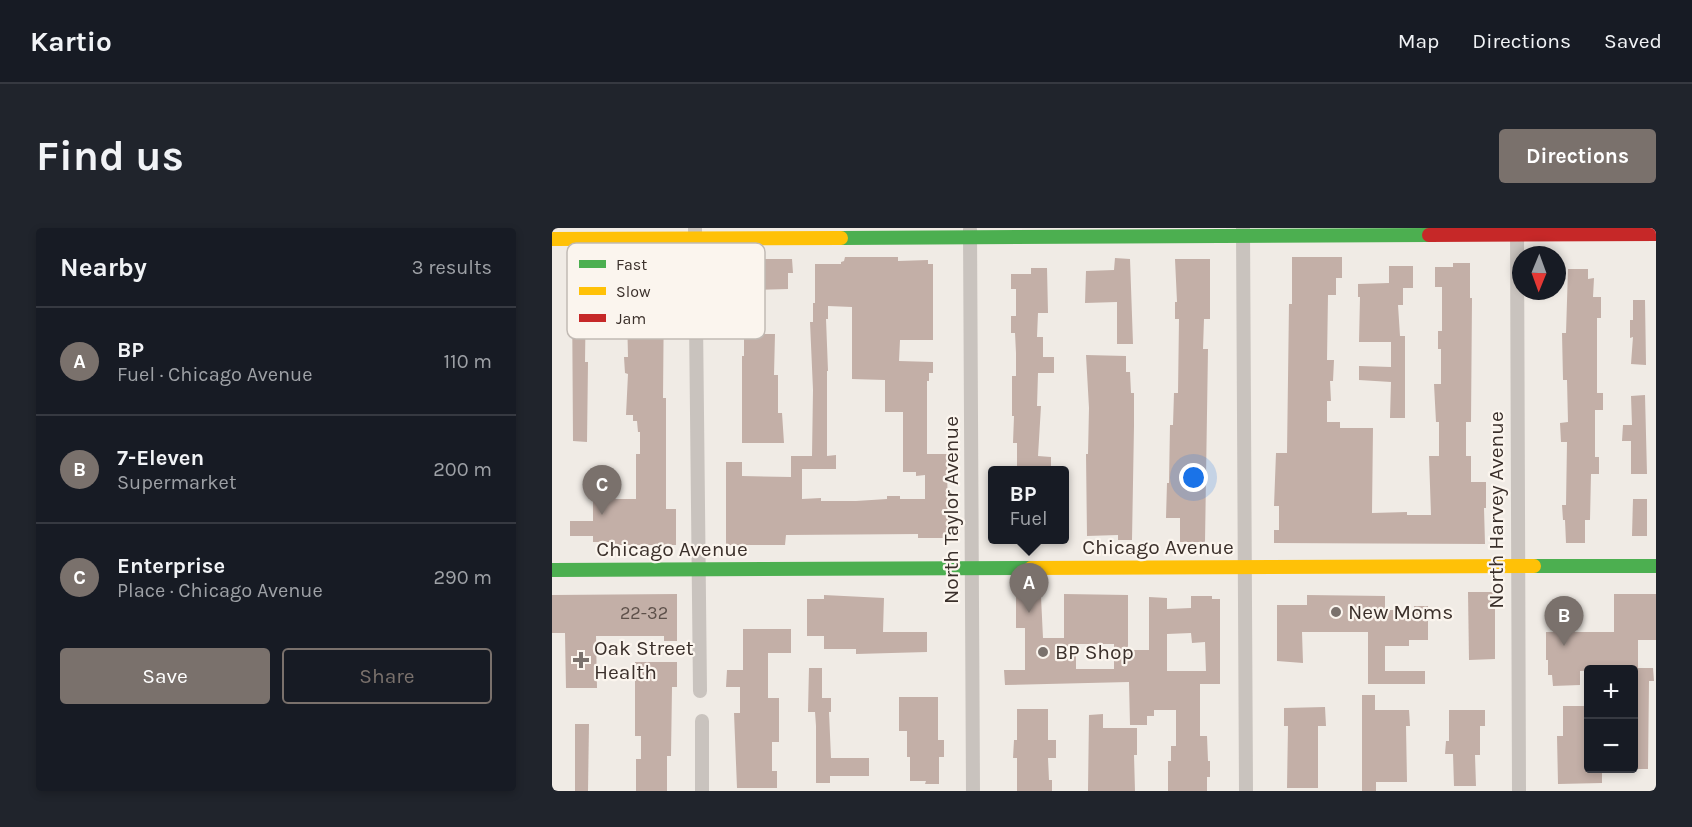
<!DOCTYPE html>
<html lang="en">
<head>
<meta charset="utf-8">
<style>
	body { margin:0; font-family:Karla,sans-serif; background:#20242c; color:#f1f3f6 }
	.controls { position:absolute; right:18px; bottom:18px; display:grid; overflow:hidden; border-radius:6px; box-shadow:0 3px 9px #0003 }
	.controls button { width:54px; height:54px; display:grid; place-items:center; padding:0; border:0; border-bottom:2px solid #363941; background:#171b24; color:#f1f3f6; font:30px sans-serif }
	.compass { position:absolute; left:960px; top:18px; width:54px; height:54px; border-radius:50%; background:#171b24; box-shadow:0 3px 9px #0003; rotate:181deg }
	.you { position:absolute; left:642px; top:250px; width:21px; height:21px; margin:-15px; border:4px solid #fff; border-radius:50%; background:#1a73e8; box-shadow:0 0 0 9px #1a73e833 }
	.badge { display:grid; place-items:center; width:39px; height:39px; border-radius:50%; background:#7a716c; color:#fff; font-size:20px; font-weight:700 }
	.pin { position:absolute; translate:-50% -50px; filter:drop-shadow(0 2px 3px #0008) }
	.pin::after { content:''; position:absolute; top:32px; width:21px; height:18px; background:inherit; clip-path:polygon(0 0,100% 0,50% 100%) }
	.popup { position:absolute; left:436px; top:238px; width:81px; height:78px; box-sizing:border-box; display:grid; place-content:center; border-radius:6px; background:#171b24; filter:drop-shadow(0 2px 4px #0005); font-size:20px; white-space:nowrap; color:#9ea1a6 }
	.popup b { font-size:22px; color:#f1f3f6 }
	.popup::after { content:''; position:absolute; left:50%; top:100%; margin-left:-12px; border:12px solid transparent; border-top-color:#171b24 }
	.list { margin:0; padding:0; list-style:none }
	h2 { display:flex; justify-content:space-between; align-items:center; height:78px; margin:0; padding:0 24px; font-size:26px }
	h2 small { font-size:20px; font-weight:400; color:#9ea1a6 }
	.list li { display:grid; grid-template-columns:39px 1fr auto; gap:18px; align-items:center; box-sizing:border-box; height:108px; padding:0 24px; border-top:2px solid #363941 }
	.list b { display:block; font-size:22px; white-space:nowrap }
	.list p { margin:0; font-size:20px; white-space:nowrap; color:#9ea1a6 }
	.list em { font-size:20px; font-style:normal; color:#9ea1a6 }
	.actions { display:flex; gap:12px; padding:18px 24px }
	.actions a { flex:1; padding:14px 0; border:2px solid #7a716c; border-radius:6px; text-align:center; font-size:21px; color:#7a716c }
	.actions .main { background:#7a716c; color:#fff }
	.map { position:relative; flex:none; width:1104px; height:563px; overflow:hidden; border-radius:6px }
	header { display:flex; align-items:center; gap:36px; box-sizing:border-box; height:84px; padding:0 30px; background:#171b24; border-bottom:2px solid #363941 }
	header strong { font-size:28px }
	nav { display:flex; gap:33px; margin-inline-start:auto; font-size:21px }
	.intro { display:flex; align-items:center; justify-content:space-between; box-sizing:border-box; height:144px; padding:0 36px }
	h1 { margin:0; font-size:42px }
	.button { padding:15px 27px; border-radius:6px; background:#7a716c; color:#fff; font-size:21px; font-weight:700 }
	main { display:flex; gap:36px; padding:0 36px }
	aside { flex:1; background:#171b24; border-radius:6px; box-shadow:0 3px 9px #0003 }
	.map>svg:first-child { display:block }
	.building { fill:#c3afa7; fill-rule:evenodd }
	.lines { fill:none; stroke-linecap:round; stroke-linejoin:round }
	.street { stroke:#c9c3be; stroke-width:14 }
	.fast { stroke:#4caf50; stroke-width:14 }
	.slow { stroke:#ffc107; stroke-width:14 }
	.jam { stroke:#c62828; stroke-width:14 }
	.poi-dot { fill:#7a716c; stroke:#fbf5ee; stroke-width:2 }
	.labels { text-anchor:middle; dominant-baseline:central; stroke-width:4.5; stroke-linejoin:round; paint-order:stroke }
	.number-label { font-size:18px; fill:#5d504a }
	.street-label { font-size:21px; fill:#3b302b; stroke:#fbf5ee }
	.poi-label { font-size:21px; fill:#3b302b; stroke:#fbf5ee; text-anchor:start }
	.key { fill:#fbf5ee; stroke:#c1bab4; stroke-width:1.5 }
	.key-label { font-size:16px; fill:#3b302b }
</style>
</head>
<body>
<header>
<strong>Kartio</strong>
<nav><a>Map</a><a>Directions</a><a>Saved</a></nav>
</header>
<div class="intro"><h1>Find us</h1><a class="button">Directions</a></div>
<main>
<aside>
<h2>Nearby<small>3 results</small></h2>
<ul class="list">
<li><span class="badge">A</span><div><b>BP</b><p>Fuel · Chicago Avenue</p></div><em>110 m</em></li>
<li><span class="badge">B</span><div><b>7-Eleven</b><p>Supermarket</p></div><em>200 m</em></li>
<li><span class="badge">C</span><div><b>Enterprise</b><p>Place · Chicago Avenue</p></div><em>290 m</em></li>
</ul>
<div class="actions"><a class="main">Save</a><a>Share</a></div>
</aside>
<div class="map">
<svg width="1104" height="563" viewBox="0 0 1104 563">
	<rect width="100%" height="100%" fill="#f0ebe5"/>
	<g class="building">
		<path d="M293 29H346V33L376 32V36H381V112H348L347 133 381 134V145H377V153H375V226H395L396 310H366V306L234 307 233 317H174V234H190V248L239 249V228H260L261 162 258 94H261V75H263V36H289V34L292 33ZM276 78 300 79V151L333 152V184H351V244H364V248L373 247V271H348V268H335V271L304 273H269V270L250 271V241H284V227L275 228V143H276L274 91H276Z"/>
		<path d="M740 29H790V50H784V67H776L775 132H782L781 153H778L779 173H775V194H788V200H821L820 285 855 284V287H879L877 228H887V194H884L882 156H889V121H886V103H890V59H883V39H901V35H918V70H920L919 194H914V228H919V254H934V280H932L933 316 722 315V302H727V278H722L724 225H735L737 76H740Z"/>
		<path d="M563 30 578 31 581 116H565V74L533 75 534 43 562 42Z"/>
		<path d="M196 31H240L241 45H236V61L197 62Z"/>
		<path d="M623 31H658V91H652L651 121H656L653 314H628V290H614L615 255H617L618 197H621L622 165H626L627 91H623V74H625Z"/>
		<path d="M82 36H105L107 59H112L111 170H114V281H124V317H62V314H41V308H18V293H41V265H58V271H84V226H88V204H86L85 193H81V187H74L76 146 73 145 72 129H76L75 86 76 82H82L81 52H79V37Z"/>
		<path d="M837 38H861V60H851V77H846L848 108H853V190H838L839 154 807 152V138L839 139V114H807L808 69H806V56L837 55Z"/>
		<path d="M479 40H495L496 85H486L485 109H491V129H502V145H486L485 178H489L486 228 499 229V243H465V215H461L462 188H460V148H464V125L463 105H459V88H464V61H459V46H479Z"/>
		<path d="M1016 41H1036V51L1042 50 1041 69H1049V90H1045V165H1051V182H1043V229H1047V246H1039L1038 292H1033V315H1014L1013 292H1011L1010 277H1014L1015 214H1009L1008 195 1016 194 1015 152H1011L1010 105H1014Z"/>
		<path d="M20 60H34L33 134H36L35 214 21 213Z"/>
		<path d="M1081 72H1093L1094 137 1079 136 1081 109 1078 110V92H1081Z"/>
		<path d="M192 106H223L222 147H226V185H230L232 215H190V128H192Z"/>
		<path d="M534 127 574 128V144H578L579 165H582V198L580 312H566V307L535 308 534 226H536L537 180Z"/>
		<path d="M1093 167 1095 246H1079V213H1070L1071 197H1080L1079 168Z"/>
		<path d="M1081 271H1095V308H1080Z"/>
		<path d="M916 364H943V431L917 432Z"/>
		<path d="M125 366V413H112V408H44L45 460H14L13 405H0V367Z"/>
		<path d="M512 366 576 367V422H597V369L615 370V381L639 380V368H660V371H668V456H648V508H655L656 533H658V549H655V563H616V533H619V518H624V482H602V488H595V497H578L577 454 453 457 452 442H473V400H464V369H489L491 410H512ZM639 405 640 415 653 414 654 443H615V406ZM524 416H562V441H524Z"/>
		<path d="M1062 366H1104V412H1086V440H1101L1102 453H1097L1096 541H1083L1082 441 1028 443V457L1001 458 1000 447H996V432H994V404H1062Z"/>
		<path d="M272 367 332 370 331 404H375V424L304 426V421H272V408H255V371H272Z"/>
		<path d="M755 367 833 368V382H862V378H876V412H857V418H833V443H873V456H816V404H750L751 435 725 433V377H755Z"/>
		<path d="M191 401H239V425H216V470H227V514H220V543H225V560H185L182 485H188V459H174L175 442H191Z"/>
		<path d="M83 434H125V459H120L119 528H115V563H84V531H89V508H83Z"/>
		<path d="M257 440H270V470H279V484H277L279 530H317V548H278V555H264V498L263 484H256Z"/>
		<path d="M810 467H823V482H857L858 498H854L855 554H824V563H810Z"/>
		<path d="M347 469H386V512H392V529H387V556H373L374 553H358V529H355V503H347Z"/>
		<path d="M1011 478H1035L1036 540H1050V555L1006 556 1005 508H1011Z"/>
		<path d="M773 479 774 498H766V560H735L736 498H732V480Z"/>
		<path d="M465 481H496V512H504V530H496L497 552H500V563H465V530H461L462 512H465Z"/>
		<path d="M897 482H933V498H928V527H923L924 558H902L901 526H893L894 513H897Z"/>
		<path d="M551 486V500H585V527H582L583 563H536L537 487Z"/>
		<path d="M23 496H37L36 563H23Z"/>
	</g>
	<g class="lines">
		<g class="street">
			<path d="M143 0 148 463"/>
			<path d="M691 0 694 563"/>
			<path d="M965 0 967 563"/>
			<path d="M418 2 421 563"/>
			<path d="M150 493V563"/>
		</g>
		<g class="fast">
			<path d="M289 10 877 7"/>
			<path d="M982 338H1104"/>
			<path d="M0 342 479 340"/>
		</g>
		<g class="slow">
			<path d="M0 11 289 10"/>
			<path d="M479 340 982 338"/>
		</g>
		<path class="jam" d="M877 7 1104 6"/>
	</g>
	<g class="poi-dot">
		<circle cx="784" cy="384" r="6"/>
		<circle cx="491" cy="424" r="6"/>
		<path d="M26 423h6v6h6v6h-6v6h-6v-6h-6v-6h6z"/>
	</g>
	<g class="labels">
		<g class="number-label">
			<text x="92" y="385">22-32</text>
		</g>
		<g class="street-label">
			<text transform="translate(399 282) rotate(-90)">North Taylor Avenue</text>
			<text transform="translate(944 282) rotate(-90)">North Harvey Avenue</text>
			<text x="606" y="319">Chicago Avenue</text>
			<text x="120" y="321">Chicago Avenue</text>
		</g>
		<g class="poi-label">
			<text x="796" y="384">New Moms</text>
			<text x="42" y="420">Oak Street<tspan x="42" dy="24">Health</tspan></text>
			<text x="503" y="424">BP Shop</text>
		</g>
	</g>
	<rect x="15" y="15" width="198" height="96" rx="9" class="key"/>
	<rect x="27" y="32" width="27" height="8" fill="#4caf50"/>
	<rect x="27" y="59" width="27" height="8" fill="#ffc107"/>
	<rect x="27" y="86" width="27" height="8" fill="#c62828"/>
	<g class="key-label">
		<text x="64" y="42">Fast</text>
		<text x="64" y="69">Slow</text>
		<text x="64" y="96">Jam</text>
	</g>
</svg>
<div class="controls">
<button>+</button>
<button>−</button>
</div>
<svg class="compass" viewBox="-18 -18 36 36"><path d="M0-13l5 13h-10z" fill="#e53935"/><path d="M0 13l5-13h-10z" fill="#9ea1a6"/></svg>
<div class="you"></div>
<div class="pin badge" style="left:477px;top:385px">A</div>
<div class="popup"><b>BP</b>Fuel</div>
<div class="pin badge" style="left:1012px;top:418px">B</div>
<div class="pin badge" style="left:50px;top:287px">C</div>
</div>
</main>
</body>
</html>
